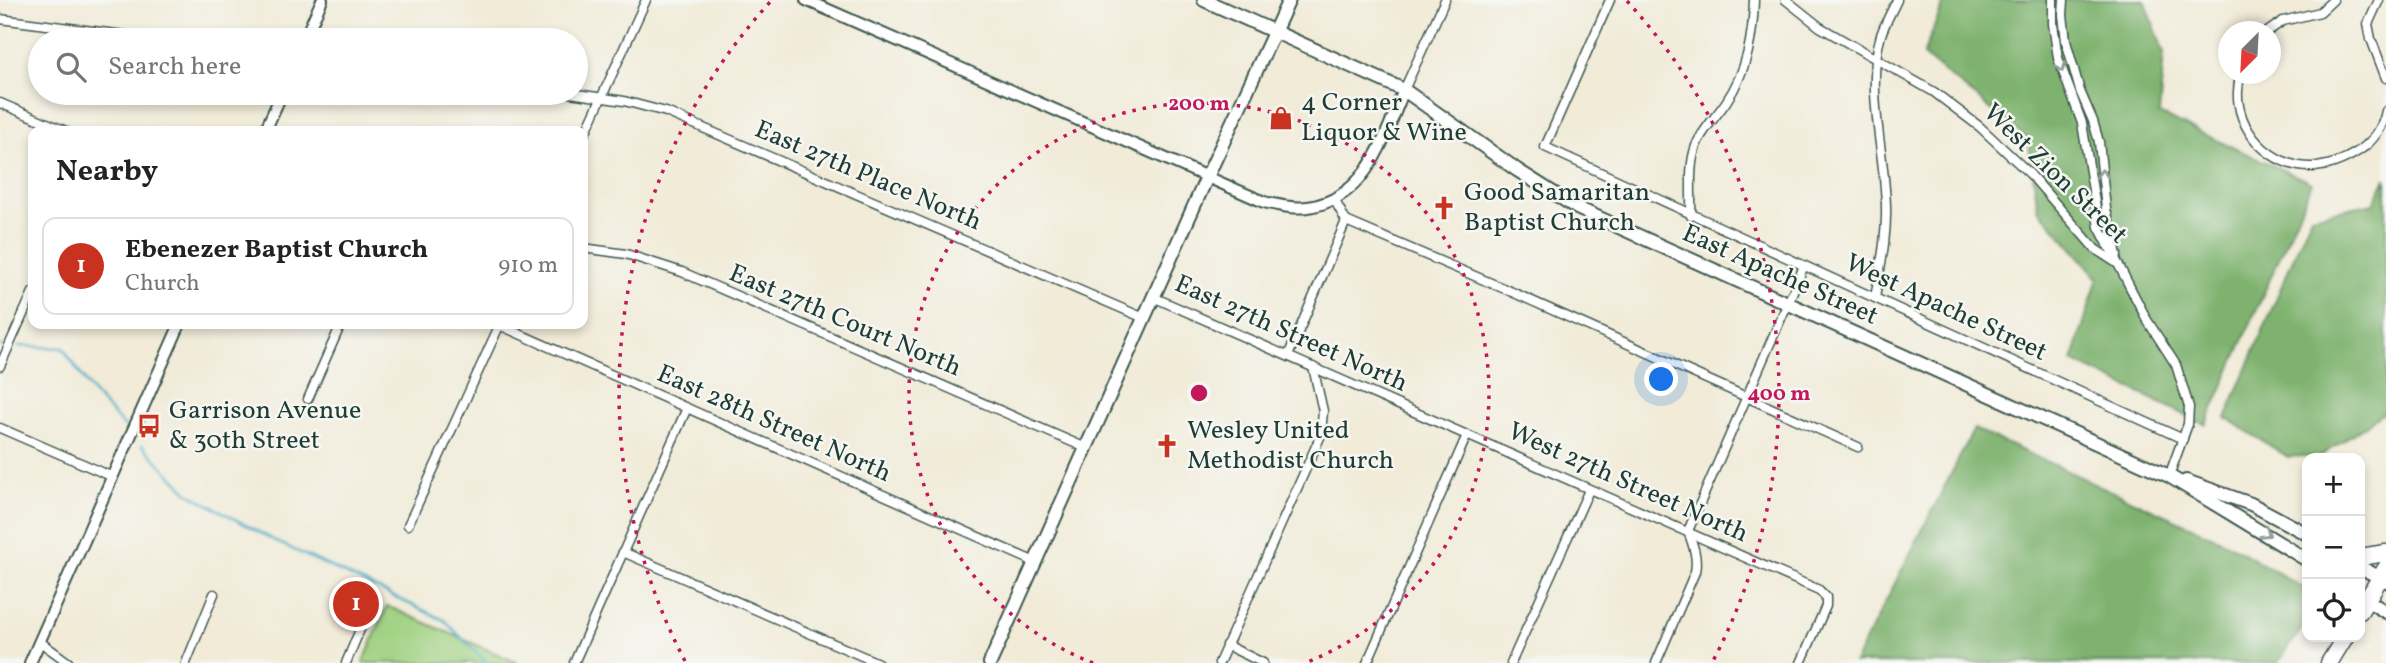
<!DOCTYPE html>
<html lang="en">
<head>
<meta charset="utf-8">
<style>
	body { margin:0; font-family:Vollkorn,serif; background:#f2f2f2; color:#222 }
	.controls { position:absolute; right:21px; bottom:21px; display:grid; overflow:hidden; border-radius:14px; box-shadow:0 4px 10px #0003 }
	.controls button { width:63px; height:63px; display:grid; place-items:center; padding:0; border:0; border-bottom:2px solid #e0e0e0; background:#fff; color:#222; font:35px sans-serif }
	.compass { position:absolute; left:2218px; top:21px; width:63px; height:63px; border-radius:50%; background:#fff; box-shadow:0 4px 10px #0003; rotate:204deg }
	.you { position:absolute; left:1662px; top:380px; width:24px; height:24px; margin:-18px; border:5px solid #fff; border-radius:50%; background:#1a73e8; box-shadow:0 0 0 10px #1a73e833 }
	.badge { display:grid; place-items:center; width:46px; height:46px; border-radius:50%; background:#c8321e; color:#fff; font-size:23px; font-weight:700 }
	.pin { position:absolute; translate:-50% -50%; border:4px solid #fff; box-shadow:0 2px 7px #0006 }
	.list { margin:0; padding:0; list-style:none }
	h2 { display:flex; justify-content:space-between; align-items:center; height:91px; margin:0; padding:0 28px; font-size:30px }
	h2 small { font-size:23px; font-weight:400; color:#767676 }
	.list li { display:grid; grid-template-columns:46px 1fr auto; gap:21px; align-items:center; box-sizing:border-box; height:98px; margin:0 14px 14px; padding:0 14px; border:2px solid #e0e0e0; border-radius:14px }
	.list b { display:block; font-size:26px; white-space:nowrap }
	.list p { margin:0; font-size:23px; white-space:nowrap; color:#767676 }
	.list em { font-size:23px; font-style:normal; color:#767676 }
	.icon { flex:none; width:38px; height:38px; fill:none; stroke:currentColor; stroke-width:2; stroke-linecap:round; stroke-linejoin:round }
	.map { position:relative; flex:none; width:2386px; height:663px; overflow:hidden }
	.search { position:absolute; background:#fff; box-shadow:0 4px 10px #0003; left:28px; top:28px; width:560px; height:77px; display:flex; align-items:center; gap:18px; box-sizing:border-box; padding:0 24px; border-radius:38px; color:#767676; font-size:26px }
	.panel { position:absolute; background:#fff; box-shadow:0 4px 10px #0003; left:28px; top:126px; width:560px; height:203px; border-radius:14px }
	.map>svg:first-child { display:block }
	.green { fill:#9ed07f; stroke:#5e865a; stroke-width:2 }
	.forest { fill:#7eb26e; stroke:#4e7851; stroke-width:2 }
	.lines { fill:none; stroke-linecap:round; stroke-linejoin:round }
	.stream { stroke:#46abc6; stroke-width:2.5 }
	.minor-casing { stroke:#3e574d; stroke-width:11 }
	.tertiary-casing { stroke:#3e574d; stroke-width:14 }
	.secondary-casing { stroke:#3e574d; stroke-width:16 }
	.motorway-casing { stroke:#3e574d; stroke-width:19 }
	.minor { stroke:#fff; stroke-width:8 }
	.tertiary { stroke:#fff; stroke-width:10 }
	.secondary { stroke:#fff; stroke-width:12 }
	.motorway { stroke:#fff; stroke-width:16 }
	.oneway { stroke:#8f9e9a }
	.ring { fill:none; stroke:#c2185b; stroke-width:3.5; stroke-dasharray:3.5 7 }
	.labels { text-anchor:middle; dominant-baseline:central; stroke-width:5; stroke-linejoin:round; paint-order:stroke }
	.poi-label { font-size:26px; fill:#1f3d34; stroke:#f6f6f2; text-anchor:start }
	.street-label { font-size:26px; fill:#1f3d34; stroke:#f6f6f2 }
	.centre { fill:#c2185b; stroke:#f6f6f2; stroke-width:3.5 }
	.ring-label { font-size:21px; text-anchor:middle; font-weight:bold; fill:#c2185b; stroke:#f6f6f2; stroke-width:5; stroke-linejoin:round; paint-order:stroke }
</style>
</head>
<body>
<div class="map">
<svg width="2386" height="663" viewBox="0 0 2386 663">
	<rect width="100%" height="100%" fill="#f6f6f2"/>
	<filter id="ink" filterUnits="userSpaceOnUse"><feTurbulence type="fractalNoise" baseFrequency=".0143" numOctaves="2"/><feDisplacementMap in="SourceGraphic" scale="14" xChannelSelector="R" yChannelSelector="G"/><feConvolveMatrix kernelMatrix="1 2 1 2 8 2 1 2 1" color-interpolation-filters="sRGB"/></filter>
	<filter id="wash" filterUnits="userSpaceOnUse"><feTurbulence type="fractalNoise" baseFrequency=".00686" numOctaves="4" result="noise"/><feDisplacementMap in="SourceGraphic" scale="28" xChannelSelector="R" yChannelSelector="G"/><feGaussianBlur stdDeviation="1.57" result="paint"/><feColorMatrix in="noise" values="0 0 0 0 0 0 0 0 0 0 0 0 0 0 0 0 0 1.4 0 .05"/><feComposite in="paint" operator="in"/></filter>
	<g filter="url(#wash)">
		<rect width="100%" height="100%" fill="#f1ebd8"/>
		<path class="green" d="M387 606 518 663H363Z"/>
		<g class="forest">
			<path d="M1945 0H2145L2164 53 2159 114 2312 183 2206 425 2072 361 2098 278 2038 209 2028 139 1923 55Z"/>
			<path d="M2386 178V411L2322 455 2288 457 2226 418 2311 216 2374 203Z"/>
			<path d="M1974 429 2225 542 2307 590V621L2278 663H1854Z"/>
		</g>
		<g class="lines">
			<g class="stream">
				<path d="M0 346H2"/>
				<path d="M19 346 63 348 93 393 125 427"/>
				<path d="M142 445 188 493 279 543 444 620 487 663"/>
			</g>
		</g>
	</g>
	<g filter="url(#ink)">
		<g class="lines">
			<g class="minor-casing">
				<g id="minor">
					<path d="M1610 0 1545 147 2183 439"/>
					<path d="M1786 0 1820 27 1934 92 1980 127 2030 174 2095 249 2118 264"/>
					<path d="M2053 0V24L2058 58 2082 123 2099 227 2147 320 2176 365 2189 407 2188 424 2169 476"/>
					<path d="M2064 0 2063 15 2066 41 2080 91 2093 121 2099 142 2106 209 2117 255"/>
					<path d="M2379 0 2368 24 2371 39 2386 78"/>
					<path d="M0 19 163 40"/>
					<path d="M2267 32 2283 21 2320 12 2333 0"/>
					<path d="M2241 74C2228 114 2257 158 2299 166 2321 170 2342 162 2360 150 2373 141 2383 127 2386 111"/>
					<path d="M1404 90 1445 0"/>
					<path d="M570 93 624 101 666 112 1144 318"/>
					<path d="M0 103 66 131"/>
					<path d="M583 138 646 0"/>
					<path d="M1334 199 1346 221 1512 292 1858 447"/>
					<path d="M1691 216C1692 194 1688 167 1696 146 1702 130 1716 117 1726 102 1747 71 1753 37 1754 0"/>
					<path d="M583 248 626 254 682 272 1086 448"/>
					<path d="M1153 297 1819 590 1826 597V606L1801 663"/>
					<path d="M1875 298C1880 268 1887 238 1886 207 1885 152 1865 88 1881 35 1885 23 1892 11 1897 0"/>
					<path d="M497 324 1035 562"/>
					<path d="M1288 356 1346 221"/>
					<path d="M0 366 33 292"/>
					<path d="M308 399 341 324"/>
					<path d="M0 428 113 477"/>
					<path d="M408 525 500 324"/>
					<path d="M623 552 878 663"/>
					<path d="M39 641 69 663"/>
					<path d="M1226 645 1263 663"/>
					<path d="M186 663 214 594"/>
					<path d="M346 663 369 608"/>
					<path d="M574 663 687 408"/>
					<path d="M1219 663 1321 435 1323 411 1313 367"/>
					<path d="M1367 663 1467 435"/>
					<path d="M1511 663 1589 490"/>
					<path d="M1656 663 1695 572C1698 557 1693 545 1688 531L1804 266"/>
				</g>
			</g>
			<g class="tertiary-casing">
				<g id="tertiary">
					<path d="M806 0 1264 202C1278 205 1293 209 1308 207 1367 199 1384 138 1404 90"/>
					<path d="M304 40 322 0"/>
					<path d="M265 131 282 93"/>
					<path d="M30 663 180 324"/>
				</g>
			</g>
			<g class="secondary-casing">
				<g id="secondary">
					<path d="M1204 0 1404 90 1517 170 1577 208 2169 476 2307 560"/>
					<path d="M2186 481 2251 504 2307 534"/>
					<path d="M2360 567 2386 581"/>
					<path d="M2360 596 2386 612"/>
					<path d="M990 663 1207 177 1289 0"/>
				</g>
			</g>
			<g class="motorway-casing">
				<g id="motorway">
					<path d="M2360 557 2386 553"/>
					<path d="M2360 611 2386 568"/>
					<path d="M2329 663 2345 637"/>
				</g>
			</g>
			<use href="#minor" class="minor"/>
			<use href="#tertiary" class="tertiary"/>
			<use href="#secondary" class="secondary"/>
			<use href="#motorway" class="motorway"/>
		</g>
		<defs><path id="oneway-chevron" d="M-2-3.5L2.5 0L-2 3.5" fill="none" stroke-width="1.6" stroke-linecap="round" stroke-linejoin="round" transform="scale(1.75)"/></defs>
		<g class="oneway">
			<use href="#oneway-chevron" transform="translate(2061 67) rotate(73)"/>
			<use href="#oneway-chevron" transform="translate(2102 174) rotate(-92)"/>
			<use href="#oneway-chevron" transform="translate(2266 533) rotate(31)"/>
		</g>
	</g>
	<g class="ring">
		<path d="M1093 663A290 290 0 1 1 1305 663"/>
		<path d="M685 661A580 580 0 0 1 771 1M1627 1A580 580 0 0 1 1713 661"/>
	</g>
	<defs>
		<g id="shop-bare" transform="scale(1.89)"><path d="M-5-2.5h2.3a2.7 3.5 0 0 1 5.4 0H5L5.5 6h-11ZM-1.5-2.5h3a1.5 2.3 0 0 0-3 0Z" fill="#c8321e" stroke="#f6f6f2" stroke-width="2.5" paint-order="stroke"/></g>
		<g id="church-bare" transform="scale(1.89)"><path d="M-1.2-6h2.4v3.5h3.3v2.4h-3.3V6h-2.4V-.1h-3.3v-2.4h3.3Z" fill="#c8321e" stroke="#f6f6f2" stroke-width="2.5" paint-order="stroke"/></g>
		<g id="bus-bare" transform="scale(1.89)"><path d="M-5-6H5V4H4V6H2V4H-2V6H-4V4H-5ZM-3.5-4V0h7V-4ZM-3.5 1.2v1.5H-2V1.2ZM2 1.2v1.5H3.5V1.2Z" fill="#c8321e" stroke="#f6f6f2" stroke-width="2.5" paint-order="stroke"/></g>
	</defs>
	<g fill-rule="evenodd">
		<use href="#shop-bare" x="1281" y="118"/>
		<use href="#church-bare" x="1444" y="208"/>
		<use href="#bus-bare" x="149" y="426"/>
		<use href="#church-bare" x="1167" y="446"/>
	</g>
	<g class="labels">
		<g class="poi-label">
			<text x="1301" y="103">4 Corner<tspan x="1301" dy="30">Liquor &amp; Wine</tspan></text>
			<text x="1464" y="193">Good Samaritan<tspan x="1464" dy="30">Baptist Church</tspan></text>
			<text x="169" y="411">Garrison Avenue<tspan x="169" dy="30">&amp; 30th Street</tspan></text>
			<text x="1187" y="431">Wesley United<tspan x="1187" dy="30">Methodist Church</tspan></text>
		</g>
		<g class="street-label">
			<text transform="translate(2055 174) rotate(44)">West Zion Street</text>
			<text transform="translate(868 176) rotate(23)">East 27th Place North</text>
			<text transform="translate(1780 275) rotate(24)">East Apache Street</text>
			<text transform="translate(1946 308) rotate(25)">West Apache Street</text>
			<text transform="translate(845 321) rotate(23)">East 27th Court North</text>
			<text transform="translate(1291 334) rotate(24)">East 27th Street North</text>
			<text transform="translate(774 424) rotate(24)">East 28th Street North</text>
			<text transform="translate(1628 483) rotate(24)">West 27th Street North</text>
		</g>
	</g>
	<circle cx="1199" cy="393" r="10" class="centre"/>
	<g class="ring-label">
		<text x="1199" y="110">200 m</text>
		<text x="1779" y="400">400 m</text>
	</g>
</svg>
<div class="controls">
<button>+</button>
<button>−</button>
<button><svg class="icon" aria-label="locate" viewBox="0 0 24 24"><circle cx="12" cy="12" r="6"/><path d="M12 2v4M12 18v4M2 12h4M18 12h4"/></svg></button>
</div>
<svg class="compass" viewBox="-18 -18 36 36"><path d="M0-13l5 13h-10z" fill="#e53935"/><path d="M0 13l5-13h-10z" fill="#767676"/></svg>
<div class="you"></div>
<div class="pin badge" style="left:356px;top:604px">1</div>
<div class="search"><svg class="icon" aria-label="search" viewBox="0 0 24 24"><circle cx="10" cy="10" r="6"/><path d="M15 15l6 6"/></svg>Search here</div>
<section class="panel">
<h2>Nearby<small></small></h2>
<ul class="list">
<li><span class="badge">1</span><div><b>Ebenezer Baptist Church</b><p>Church</p></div><em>910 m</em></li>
</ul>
</section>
</div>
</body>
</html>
